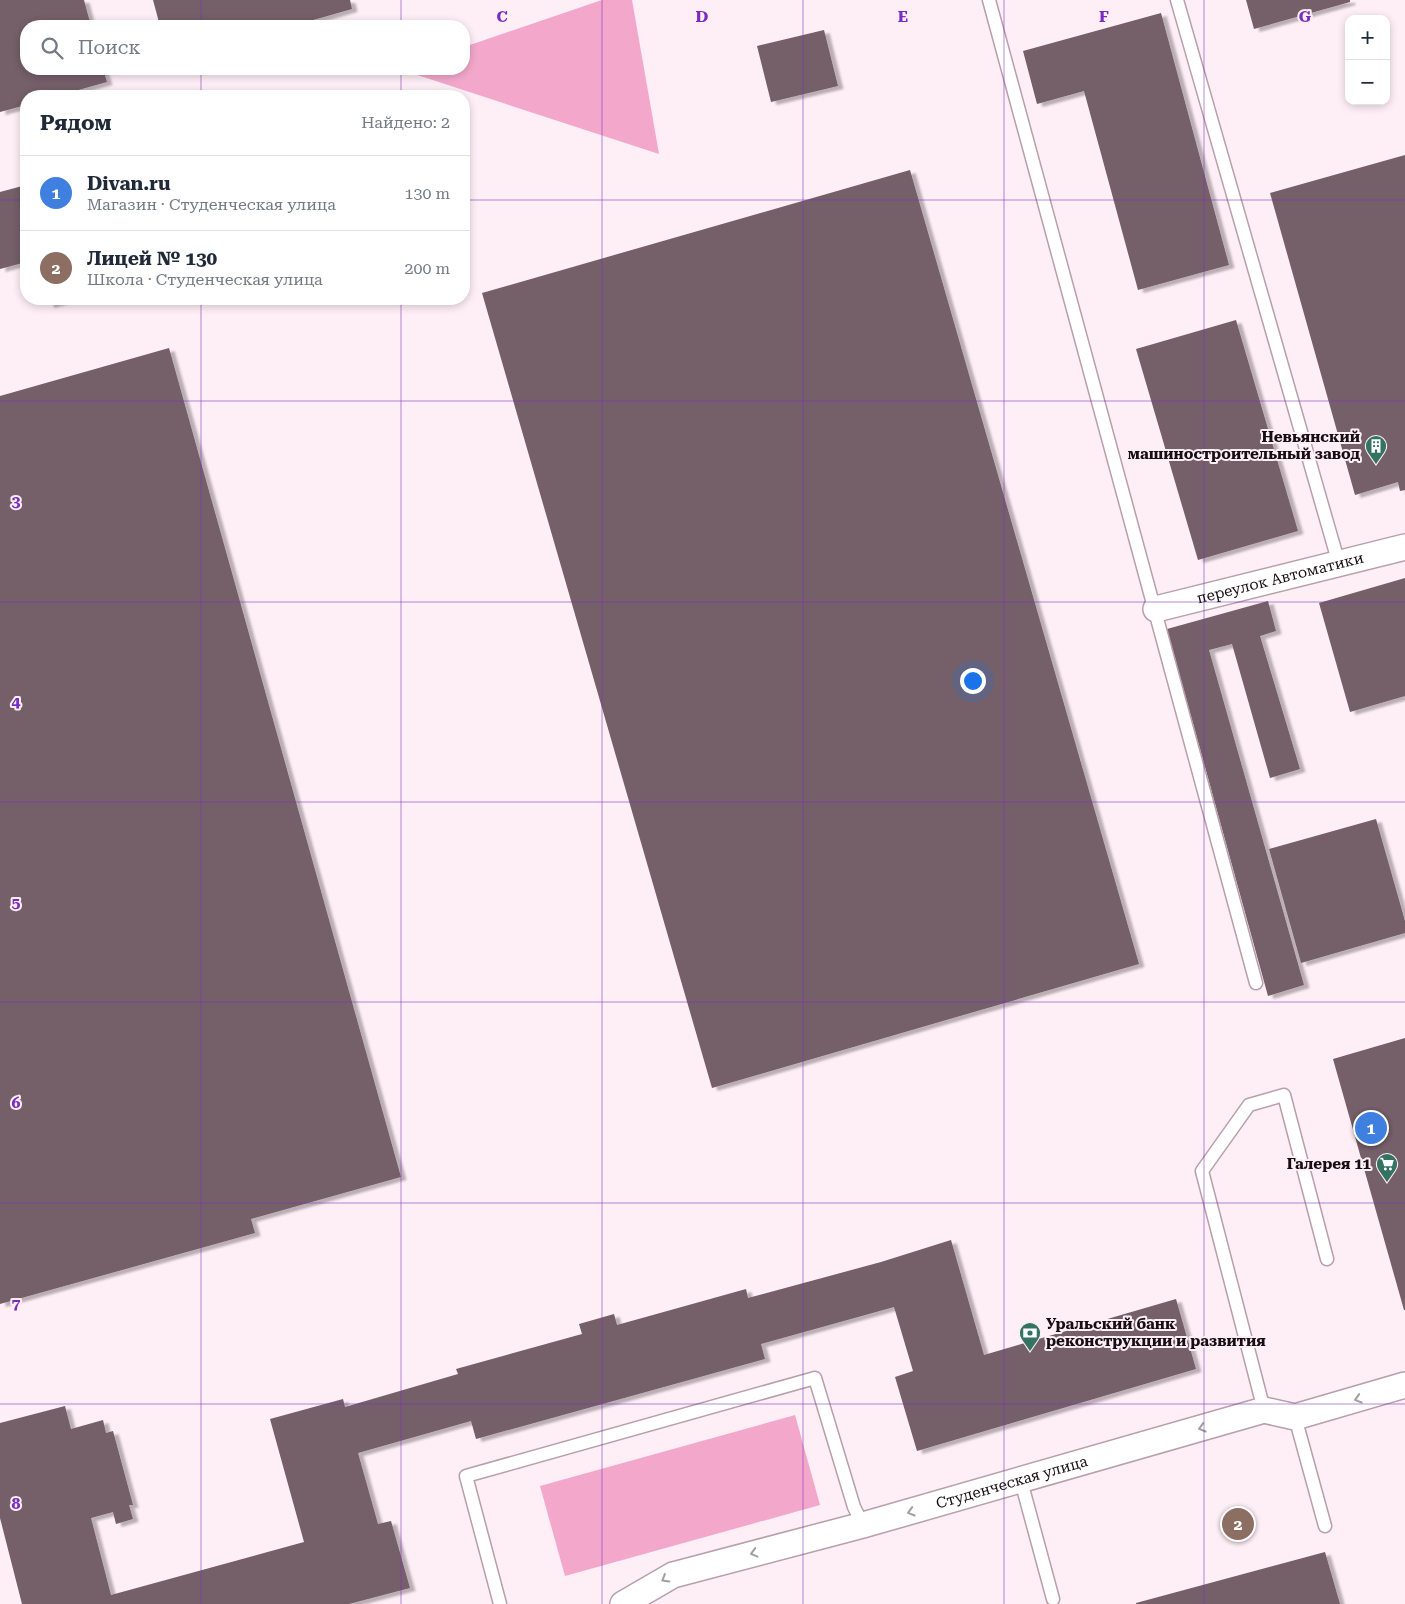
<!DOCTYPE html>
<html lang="ru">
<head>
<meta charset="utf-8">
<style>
	body { margin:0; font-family:"Roboto Serif",serif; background:#f2f2f3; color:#1f2937 }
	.controls { position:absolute; right:15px; top:15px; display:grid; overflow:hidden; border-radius:10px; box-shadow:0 2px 8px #0003 }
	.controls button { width:45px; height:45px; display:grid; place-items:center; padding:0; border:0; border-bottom:1px solid #e0e1e3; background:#fff; color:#1f2937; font:25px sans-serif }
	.you { position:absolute; left:972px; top:680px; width:18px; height:18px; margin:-12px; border:4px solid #fff; border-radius:50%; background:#1a73e8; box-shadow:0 0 0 8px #1a73e833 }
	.badge { display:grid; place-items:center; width:32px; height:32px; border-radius:50%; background:#347360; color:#fff; font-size:16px; font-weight:700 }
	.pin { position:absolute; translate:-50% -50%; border:2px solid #fff; box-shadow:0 1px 5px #0006 }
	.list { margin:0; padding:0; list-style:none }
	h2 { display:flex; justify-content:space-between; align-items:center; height:65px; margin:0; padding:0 20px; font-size:21px }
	h2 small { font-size:16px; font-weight:400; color:#747a83 }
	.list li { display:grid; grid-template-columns:32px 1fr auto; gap:15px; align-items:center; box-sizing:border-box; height:75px; padding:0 20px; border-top:1px solid #e0e1e3 }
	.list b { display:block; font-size:19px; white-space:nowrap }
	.list p { margin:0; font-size:16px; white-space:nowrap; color:#747a83 }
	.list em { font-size:16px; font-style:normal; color:#747a83 }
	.icon { flex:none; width:28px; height:28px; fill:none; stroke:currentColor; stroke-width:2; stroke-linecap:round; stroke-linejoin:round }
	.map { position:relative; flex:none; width:1405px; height:1604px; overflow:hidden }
	.search { position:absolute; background:#fff; box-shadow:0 2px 8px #0003; left:20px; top:20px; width:450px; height:55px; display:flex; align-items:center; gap:12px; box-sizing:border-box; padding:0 18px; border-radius:20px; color:#747a83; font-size:19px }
	.panel { position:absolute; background:#fff; box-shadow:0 2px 8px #0003; left:20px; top:90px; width:450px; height:215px; border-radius:20px }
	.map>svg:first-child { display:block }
	.green { fill:#f3a8cb }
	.building { fill:#745e68; filter:url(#shadow) }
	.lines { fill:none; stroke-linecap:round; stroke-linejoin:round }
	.service-casing { stroke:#b89faa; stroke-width:15 }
	.minor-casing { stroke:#b89faa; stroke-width:28 }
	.service { stroke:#fff; stroke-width:12 }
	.minor { stroke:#fff; stroke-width:25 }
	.oneway { stroke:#a29fa0 }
	.grid { fill:none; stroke:#7b2cbf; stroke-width:1; stroke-opacity:0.55 }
	.labels { text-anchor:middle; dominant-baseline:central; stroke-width:4; stroke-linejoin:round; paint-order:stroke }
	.poi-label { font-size:15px; font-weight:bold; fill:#160e11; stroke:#feeef5; text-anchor:end }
	.street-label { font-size:15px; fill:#160e11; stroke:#feeef5 }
	.grid-label { font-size:16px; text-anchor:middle; font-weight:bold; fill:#7b2cbf; stroke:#feeef5; stroke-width:4; stroke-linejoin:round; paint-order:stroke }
</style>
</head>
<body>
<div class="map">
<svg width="1405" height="1604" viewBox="0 0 1405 1604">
	<defs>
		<filter id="shadow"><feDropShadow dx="5.5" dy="3" stdDeviation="1" flood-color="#0004"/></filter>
	</defs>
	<rect width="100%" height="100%" fill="#feeef5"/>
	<g class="green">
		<path d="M602 0H632L659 154 399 69H464V47Z"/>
		<path d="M795 1415 820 1505 565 1576 540 1486Z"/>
	</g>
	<g class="building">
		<path d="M0 0H84L91 26H26V69H103L107 82 57 96H26V105L0 112Z"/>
		<path d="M153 0H350L352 9 292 26H160Z"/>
		<path d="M1246 0H1350V2L1254 29Z"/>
		<path d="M1161 13 1229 265 1138 290 1084 91 1037 104 1023 51Z"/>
		<path d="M824 30 838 86 771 102 757 46Z"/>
		<path d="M1405 155V490L1400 491 1398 482 1355 495 1270 193Z"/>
		<path d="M910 170 1139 964 712 1088 482 293Z"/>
		<path d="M26 185V262L0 269V192Z"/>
		<path d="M47 299H70L49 305Z"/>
		<path d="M1236 320 1298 531 1198 560 1136 349Z"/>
		<path d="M169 348 401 1177 251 1219 255 1233 0 1304V396Z"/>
		<path d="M1405 578V696L1350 712 1319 603Z"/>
		<path d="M1268 601 1276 631 1260 636 1300 769 1270 778 1232 644 1209 650 1304 985 1268 996 1167 629Z"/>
		<path d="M1376 819 1405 921V933L1301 963 1269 849Z"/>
		<path d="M1405 1038V1310H1404L1333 1059Z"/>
		<path d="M951 1240 984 1355 1176 1299 1196 1369 917 1451 895 1377 913 1371 894 1307 761 1344 765 1359 476 1439 471 1421 358 1453 378 1524 391 1521 410 1588 349 1604H22L0 1518V1423L65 1406 71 1429 103 1420 106 1433 113 1431 133 1505H129L133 1519 116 1524 113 1512 91 1518 111 1595 304 1542 270 1419 343 1399 345 1407 458 1374 456 1369 582 1334 579 1324 614 1314 617 1325 746 1289 748 1298 881 1262Z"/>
		<path d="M1325 1552 1340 1604H1136V1603Z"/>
	</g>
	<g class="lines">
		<g class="service-casing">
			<g id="service">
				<path d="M989 0 1256 983"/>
				<path d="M1177 0 1339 564"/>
				<path d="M1264 1410 1202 1171 1249 1105 1284 1095 1327 1259"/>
				<path d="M1295 1417 1325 1526"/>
				<path d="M1021 1481 1053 1599"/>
				<path d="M500 1604 466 1476 815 1378 854 1507 863 1525"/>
			</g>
		</g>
		<g class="minor-casing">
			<g id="minor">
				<path id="s1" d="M1156 609 1405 547"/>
				<path id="s2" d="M623 1604 673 1575 863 1525 1264 1410 1295 1417 1405 1385"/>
			</g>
		</g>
		<use href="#service" class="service"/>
		<use href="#minor" class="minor"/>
	</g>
	<defs><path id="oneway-chevron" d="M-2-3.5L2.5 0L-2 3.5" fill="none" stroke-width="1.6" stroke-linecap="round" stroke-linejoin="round" transform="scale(1.25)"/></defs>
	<g class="oneway">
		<use href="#oneway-chevron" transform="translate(1358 1399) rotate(164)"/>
		<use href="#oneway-chevron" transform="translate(1202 1428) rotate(164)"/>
		<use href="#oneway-chevron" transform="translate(911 1512) rotate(164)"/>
		<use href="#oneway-chevron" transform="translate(754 1553) rotate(165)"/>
		<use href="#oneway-chevron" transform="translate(665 1579) rotate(149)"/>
	</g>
	<path class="grid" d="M201 0V26M401 0V26M602 0V1604M803 0V1604M1004 0V1604M1204 0V1604M201 69V96M401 69V96M0 200H26M464 200H1405M201 299V1604M401 299V1604M0 401H1405M0 602H1405M0 802H1405M0 1002H1405M0 1203H1405M0 1404H1405"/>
	<defs>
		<g id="building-pin" transform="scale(1.125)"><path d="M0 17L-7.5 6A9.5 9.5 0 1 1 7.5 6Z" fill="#347360" stroke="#feeef5"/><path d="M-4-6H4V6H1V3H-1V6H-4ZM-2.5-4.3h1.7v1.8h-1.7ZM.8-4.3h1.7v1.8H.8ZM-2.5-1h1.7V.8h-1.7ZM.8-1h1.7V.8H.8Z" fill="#fff"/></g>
		<g id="supermarket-pin" transform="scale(1.125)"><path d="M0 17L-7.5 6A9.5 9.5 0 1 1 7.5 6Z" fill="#347360" stroke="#feeef5"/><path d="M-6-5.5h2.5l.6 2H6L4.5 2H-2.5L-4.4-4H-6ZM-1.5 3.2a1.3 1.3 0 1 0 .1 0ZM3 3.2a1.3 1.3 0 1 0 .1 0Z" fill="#fff"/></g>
		<g id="bank-pin" transform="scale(1.125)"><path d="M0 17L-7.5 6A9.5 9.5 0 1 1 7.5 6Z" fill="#347360" stroke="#feeef5"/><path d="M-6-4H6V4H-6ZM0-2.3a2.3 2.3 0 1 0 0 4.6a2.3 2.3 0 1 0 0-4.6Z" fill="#fff"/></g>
	</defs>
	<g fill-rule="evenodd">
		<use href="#building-pin" x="1376" y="446"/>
		<use href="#supermarket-pin" x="1387" y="1164"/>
		<use href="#bank-pin" x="1030" y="1333"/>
	</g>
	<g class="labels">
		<g class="poi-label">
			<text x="1360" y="437">Невьянский<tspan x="1360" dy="17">машиностроительный завод</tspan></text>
			<text x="1371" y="1164">Галерея 11</text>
			<text x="1046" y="1324" text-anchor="start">Уральский банк<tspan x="1046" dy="17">реконструкции и развития</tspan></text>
		</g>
		<g class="street-label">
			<text stroke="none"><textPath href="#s1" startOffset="128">переулок Автоматики</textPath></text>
			<text stroke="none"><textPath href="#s2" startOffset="409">Студенческая улица</textPath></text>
		</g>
	</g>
	<g class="grid-label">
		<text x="502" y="22">C</text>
		<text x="702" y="22">D</text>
		<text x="903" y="22">E</text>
		<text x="1104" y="22">F</text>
		<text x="1305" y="22">G</text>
		<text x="16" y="507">3</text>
		<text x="16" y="707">4</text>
		<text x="16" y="908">5</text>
		<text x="16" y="1108">6</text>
		<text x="16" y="1309">7</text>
		<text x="16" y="1509">8</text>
	</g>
</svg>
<div class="controls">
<button>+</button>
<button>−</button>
</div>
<div class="you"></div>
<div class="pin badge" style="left:1371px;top:1128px;background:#3f7fe0">1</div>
<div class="pin badge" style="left:1238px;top:1524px;background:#8d6e63">2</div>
<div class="search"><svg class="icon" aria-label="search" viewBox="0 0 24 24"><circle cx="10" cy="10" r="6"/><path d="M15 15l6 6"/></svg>Поиск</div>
<section class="panel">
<h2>Рядом<small>Найдено: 2</small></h2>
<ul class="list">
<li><span class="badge" style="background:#3f7fe0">1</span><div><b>Divan.ru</b><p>Магазин · Студенческая улица</p></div><em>130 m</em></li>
<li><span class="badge" style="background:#8d6e63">2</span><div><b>Лицей № 130</b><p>Школа · Студенческая улица</p></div><em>200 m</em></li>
</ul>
</section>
</div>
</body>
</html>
